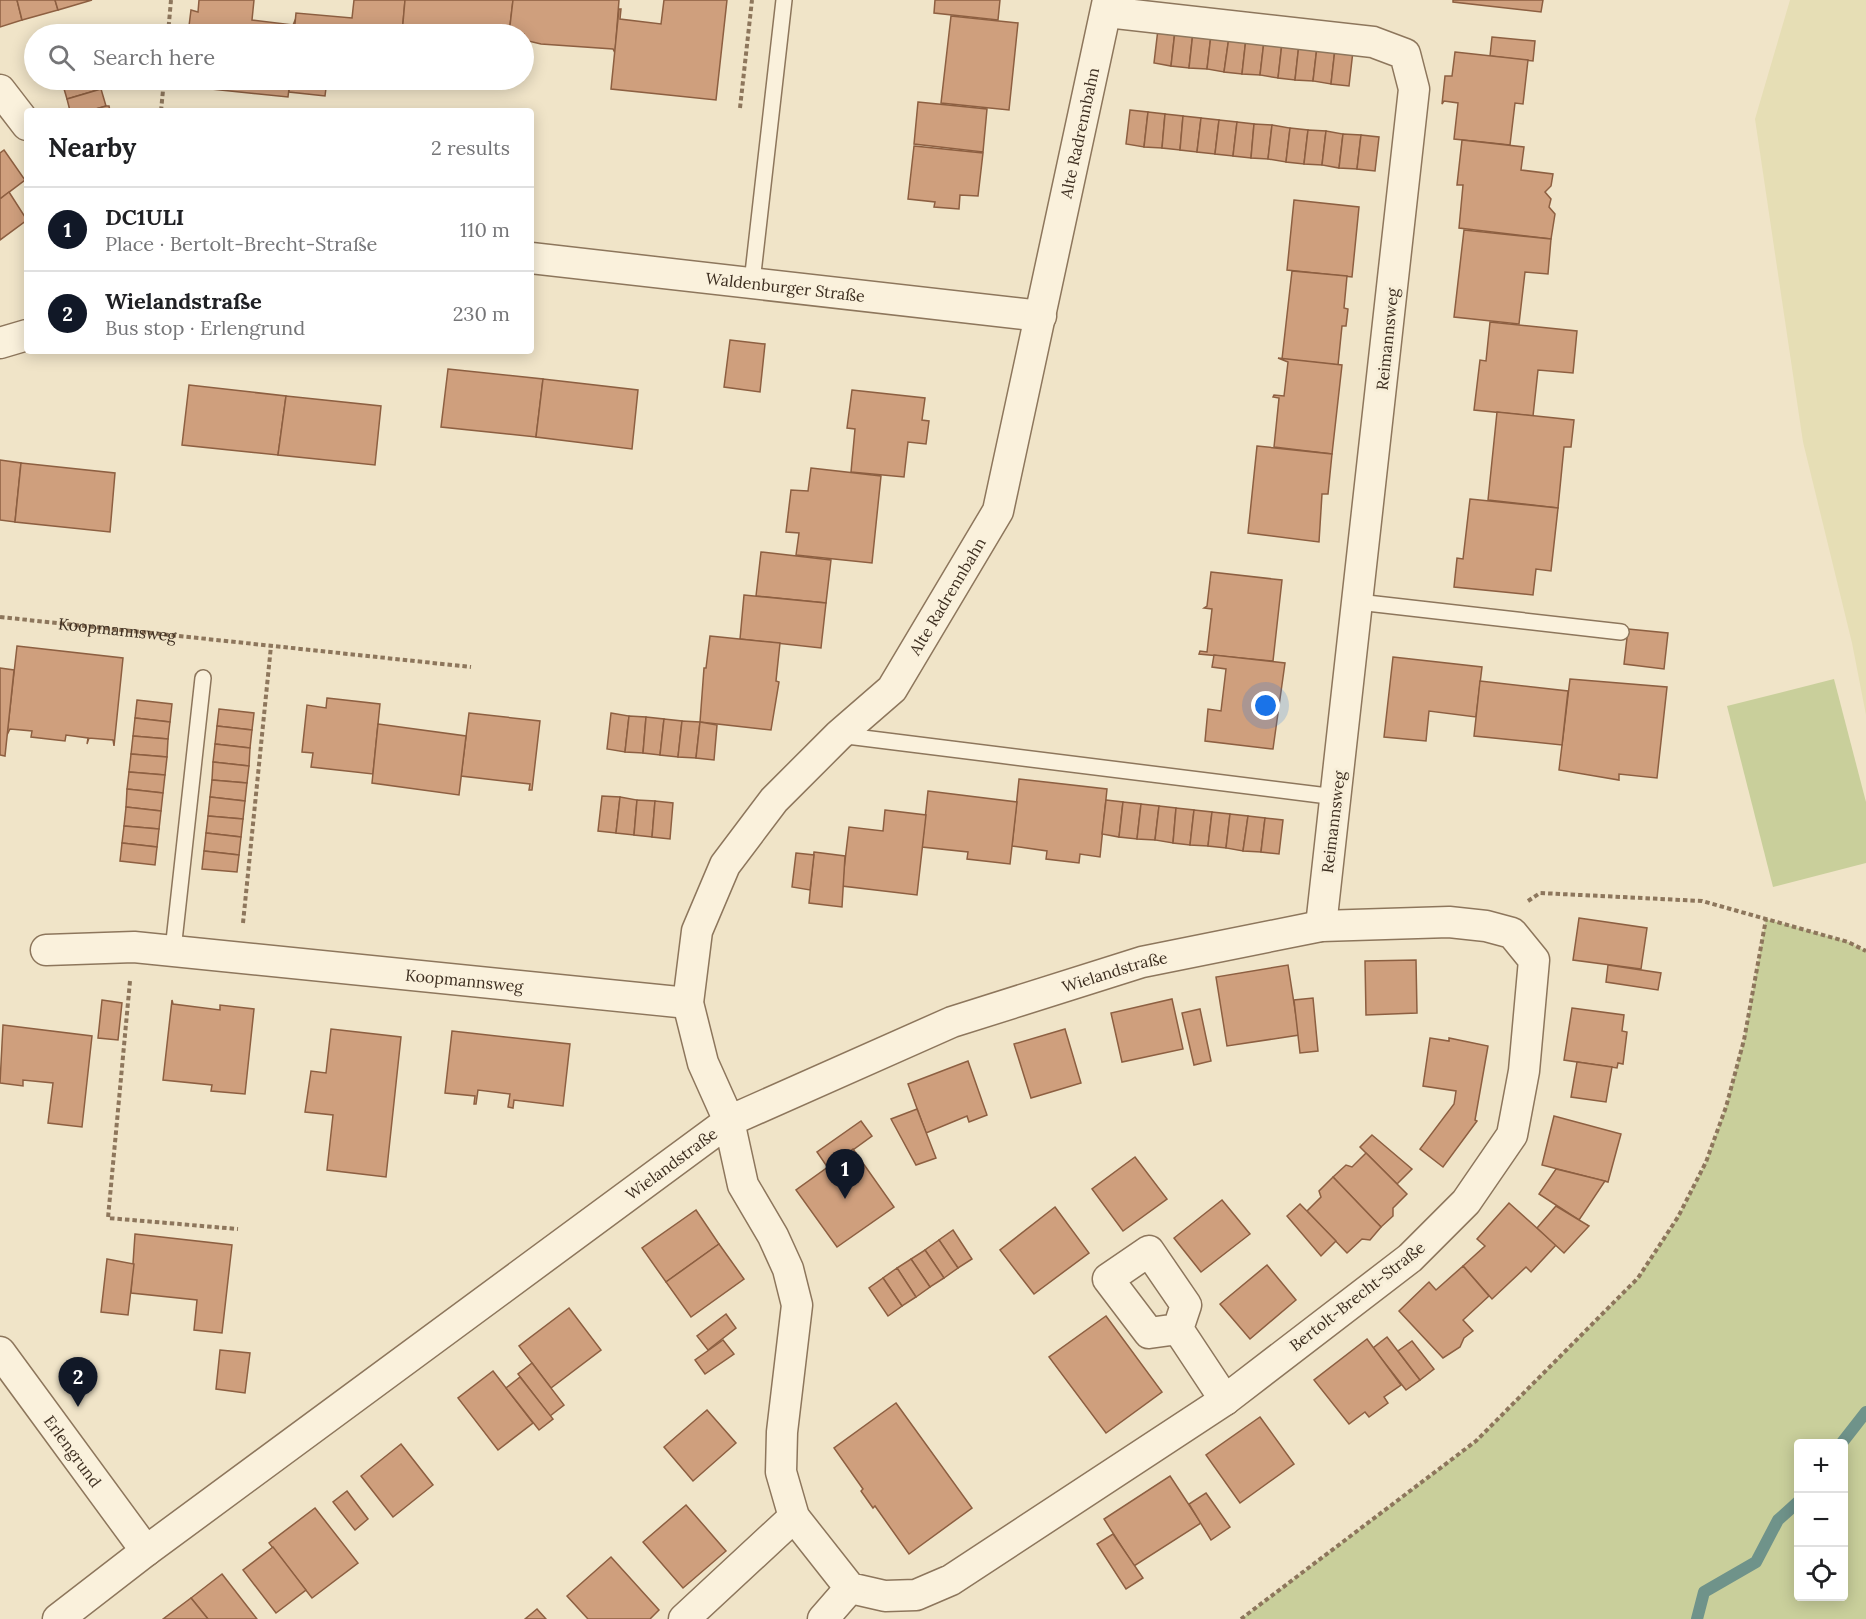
<!DOCTYPE html>
<html lang="en">
<head>
<meta charset="utf-8">
<style>
	body { margin:0; font-family:Lora,serif; background:#f2f2f2; color:#202124 }
	.controls { position:absolute; right:18px; bottom:18px; display:grid; overflow:hidden; border-radius:6px; box-shadow:0 3px 15px #0003 }
	.controls button { width:54px; height:54px; display:grid; place-items:center; padding:0; border:0; border-bottom:2px solid #e0e0e0; background:#fff; color:#202124; font:30px sans-serif }
	.you { position:absolute; left:1266px; top:706px; width:21px; height:21px; margin:-15px; border:4px solid #fff; border-radius:50%; background:#1a73e8; box-shadow:0 0 0 9px #1a73e833 }
	.badge { display:grid; place-items:center; width:39px; height:39px; border-radius:50%; background:#111827; color:#fff; font-size:20px; font-weight:700 }
	.pin { position:absolute; translate:-50% -50px; filter:drop-shadow(0 2px 3px #0008) }
	.pin::after { content:''; position:absolute; top:32px; width:21px; height:18px; background:inherit; clip-path:polygon(0 0,100% 0,50% 100%) }
	.list { margin:0; padding:0; list-style:none }
	h2 { display:flex; justify-content:space-between; align-items:center; height:78px; margin:0; padding:0 24px; font-size:26px }
	h2 small { font-size:20px; font-weight:400; color:#757577 }
	.list li { display:grid; grid-template-columns:39px 1fr auto; gap:18px; align-items:center; box-sizing:border-box; height:84px; padding:0 24px; border-top:2px solid #e0e0e0 }
	.list b { display:block; font-size:22px; white-space:nowrap }
	.list p { margin:0; font-size:20px; white-space:nowrap; color:#757577 }
	.list em { font-size:20px; font-style:normal; color:#757577 }
	.icon { flex:none; width:33px; height:33px; fill:none; stroke:currentColor; stroke-width:2; stroke-linecap:round; stroke-linejoin:round }
	.map { position:relative; flex:none; width:1866px; height:1619px; overflow:hidden }
	.search { position:absolute; background:#fff; box-shadow:0 3px 15px #0003; left:24px; top:24px; width:510px; height:66px; display:flex; align-items:center; gap:15px; box-sizing:border-box; padding:0 21px; border-radius:33px; color:#757577; font-size:22px }
	.panel { position:absolute; background:#fff; box-shadow:0 3px 15px #0003; left:24px; top:108px; width:510px; height:246px; border-radius:6px }
	.map>svg:first-child { display:block }
	.farmland { fill:#e6deb5 }
	.green { fill:#c9cf9b; fill-rule:evenodd }
	.lines { fill:none; stroke-linecap:round; stroke-linejoin:round }
	.stream { stroke:#6f938a; stroke-width:12 }
	.building { fill:#cf9f7d; stroke:#8d5f41; stroke-width:1.5 }
	.service-casing { stroke:#8d765c; stroke-width:18 }
	.minor-casing { stroke:#8d765c; stroke-width:33 }
	.path { stroke:#8d765c; stroke-width:4; stroke-dasharray:4.5 3; stroke-linecap:butt }
	.service { stroke:#faf1dc; stroke-width:15 }
	.minor { stroke:#faf1dc; stroke-width:30 }
	.labels { text-anchor:middle; dominant-baseline:central; stroke-width:6; stroke-linejoin:round; paint-order:stroke }
	.street-label { font-size:16px; fill:#3d2e20; stroke:#f7eed8 }
</style>
</head>
<body>
<div class="map">
<svg width="1866" height="1619" viewBox="0 0 1866 1619">
	<rect width="100%" height="100%" fill="#f0e4c8"/>
	<path class="farmland" d="M1790 0H1866V715L1852 643 1803 442 1755 119Z"/>
	<g class="green">
		<path d="M1834 679 1866 802V863L1773 887 1727 706Z"/>
		<path d="M1766 919 1848 942 1866 951V1619H1241L1476 1441 1638 1278 1678 1217 1706 1162 1726 1107 1744 1040ZM1798 1444H1844V1596H1798Z"/>
	</g>
	<g class="lines">
		<g class="stream">
			<path d="M1841 1444 1866 1412"/>
			<path d="M1697 1619 1704 1592 1756 1562 1778 1520 1798 1502"/>
		</g>
	</g>
	<g class="building">
		<path d="M0 0H17L22 20 0 27Z"/>
		<path d="M17 0H55L58 10 22 20Z"/>
		<path d="M55 0H92L58 10Z"/>
		<path d="M199 0H254L252 20 293 25 296 18 294 34H188L191 10 198 12Z"/>
		<path d="M354 0H405L402 34H294L296 13 352 18Z"/>
		<path d="M405 0H513L509 34H402Z"/>
		<path d="M513 0H619L615 53 613 49 541 44 524 40V34H509Z"/>
		<path d="M664 0H727L716 100 611 89 619 9H621L620 19 661 24Z"/>
		<path d="M935 0H1000L998 20 934 13Z"/>
		<path d="M1453 0H1543L1541 12 1453 2Z"/>
		<path d="M951 16 1018 23 1009 110 941 103Z"/>
		<path d="M1158 29 1175 31 1171 66 1154 63Z"/>
		<path d="M1175 31 1193 32 1189 68 1171 66Z"/>
		<path d="M1193 32 1211 35 1207 69 1189 68Z"/>
		<path d="M1211 35 1229 37 1224 72 1207 69Z"/>
		<path d="M1229 37 1246 38 1242 74 1224 72Z"/>
		<path d="M1492 37 1535 41 1533 61 1490 56Z"/>
		<path d="M1246 38 1264 41 1260 75 1242 74Z"/>
		<path d="M1264 41 1282 43 1278 78 1260 75Z"/>
		<path d="M1282 43 1299 44 1295 80 1278 78Z"/>
		<path d="M1299 44 1317 47 1313 81 1295 80Z"/>
		<path d="M1317 47 1335 49 1331 84 1313 81Z"/>
		<path d="M1335 49 1353 51 1349 86 1331 84Z"/>
		<path d="M1455 52 1528 60 1523 104 1515 103 1510 145 1454 139 1458 103 1444 101 1442 104 1445 76H1452Z"/>
		<path d="M72 80H98L101 89 67 99 62 82Z"/>
		<path d="M184 80H290L288 97 183 86Z"/>
		<path d="M290 80H327L325 96 289 92Z"/>
		<path d="M101 89 106 106 89 111H70L67 99Z"/>
		<path d="M918 102 987 109 983 152 914 144Z"/>
		<path d="M106 106H109L110 111H89Z"/>
		<path d="M1130 110 1148 112 1144 147 1126 144Z"/>
		<path d="M1148 112 1165 114 1162 148 1144 147Z"/>
		<path d="M1165 114 1183 116 1180 150 1162 148Z"/>
		<path d="M1183 116 1201 118 1197 152 1180 150Z"/>
		<path d="M1201 118 1219 120 1215 154 1197 152Z"/>
		<path d="M1219 120 1237 122 1233 156 1215 154Z"/>
		<path d="M1237 122 1254 124 1251 158 1233 156Z"/>
		<path d="M1254 124 1272 125 1268 159 1251 158Z"/>
		<path d="M1272 125 1290 128 1286 162 1268 159Z"/>
		<path d="M1290 128 1308 130 1304 164 1286 162Z"/>
		<path d="M1308 130 1326 131 1322 165 1304 164Z"/>
		<path d="M1326 131 1343 134 1339 168 1322 165Z"/>
		<path d="M1343 134 1361 135 1357 169 1339 168Z"/>
		<path d="M1361 135 1379 137 1375 171 1357 169Z"/>
		<path d="M1462 140 1524 147 1521 170 1553 174 1551 186 1545 192 1551 199 1549 207 1555 214 1551 239 1459 228 1463 185H1457Z"/>
		<path d="M914 146 983 153 978 196 960 195 959 209 934 207 935 202 908 199Z"/>
		<path d="M4 150 25 180 0 199V153Z"/>
		<path d="M9 192 27 220 0 240V199Z"/>
		<path d="M1294 200 1359 207 1352 277 1287 270Z"/>
		<path d="M1464 230 1551 239 1548 274 1525 272 1519 324 1454 317Z"/>
		<path d="M1292 271 1347 276 1344 308 1348 309 1346 326H1342L1338 365 1282 359Z"/>
		<path d="M1490 322 1577 331 1573 373 1538 370 1533 416 1474 410 1480 360 1486 361Z"/>
		<path d="M730 340 765 344 760 392 724 387Z"/>
		<path d="M1278 358 1342 365 1332 454 1274 447 1279 398 1273 397 1274 395 1284 396 1288 362Z"/>
		<path d="M448 369 543 379 536 437 441 427Z"/>
		<path d="M543 379 638 390 632 449 536 437Z"/>
		<path d="M189 385 286 396 278 455 182 445Z"/>
		<path d="M852 390 925 398 922 420 929 421 926 444 908 442 904 477 851 472 855 429 847 428Z"/>
		<path d="M286 396 381 406 375 465 278 455Z"/>
		<path d="M1497 412 1574 420 1571 447H1564L1558 508 1488 500Z"/>
		<path d="M1257 446 1332 454 1328 494H1322L1319 542 1248 533Z"/>
		<path d="M0 460 21 463 15 522 0 520Z"/>
		<path d="M21 463 115 473 110 532 15 522Z"/>
		<path d="M811 468 881 476 872 563 796 555 799 533 786 532 791 490 808 491Z"/>
		<path d="M1470 499 1558 508 1551 571 1536 569 1533 595 1454 587 1457 558 1463 559Z"/>
		<path d="M761 552 831 560 826 603 756 596Z"/>
		<path d="M1211 572 1282 580 1273 661 1199 654 1200 651 1207 652 1212 609 1204 608 1207 606Z"/>
		<path d="M744 595 826 603 821 648 740 639Z"/>
		<path d="M1628 629 1668 633 1664 669 1624 664Z"/>
		<path d="M710 636 780 643 776 681 779 682 771 730 700 722 704 668H706Z"/>
		<path d="M17 646 123 658 114 746 113 740 89 738 87 744 88 738 66 735 65 741 31 737 32 731 10 729 7 735Z"/>
		<path d="M1214 655 1285 663 1273 749 1205 741 1208 709 1221 711 1226 669 1212 667Z"/>
		<path d="M1393 657 1482 667 1476 717 1429 711 1426 741 1384 737Z"/>
		<path d="M0 668 14 670 5 756 0 755Z"/>
		<path d="M1570 679 1667 687 1657 778 1619 774V780L1559 770Z"/>
		<path d="M1480 681 1568 691 1562 745 1474 736Z"/>
		<path d="M327 698 380 704 373 774 311 767 313 753 302 752 307 705 326 708Z"/>
		<path d="M137 700 172 704 170 722 135 718Z"/>
		<path d="M219 709 254 713 252 730 217 726Z"/>
		<path d="M469 713 540 721 532 790H529L530 784 461 776Z"/>
		<path d="M611 713 629 716 625 752 607 749Z"/>
		<path d="M629 716 646 717 643 753 625 752Z"/>
		<path d="M646 717 664 719 660 755 643 753Z"/>
		<path d="M135 718 170 722 168 739 133 736Z"/>
		<path d="M664 719 682 721 678 757 660 755Z"/>
		<path d="M682 721 700 722 696 758 678 757Z"/>
		<path d="M700 722 717 725 714 760 696 758Z"/>
		<path d="M378 724 466 736 459 795 372 783Z"/>
		<path d="M217 726 252 730 250 748 215 744Z"/>
		<path d="M133 736 168 739 167 757 131 754Z"/>
		<path d="M215 744 250 748 249 766 213 762Z"/>
		<path d="M131 754 167 757 165 775 129 772Z"/>
		<path d="M213 762 249 766 247 783 212 780Z"/>
		<path d="M129 772 165 775 163 793 127 789Z"/>
		<path d="M1019 779 1107 789 1100 857 1080 854 1079 863 1046 859 1047 851 1012 846Z"/>
		<path d="M212 780 247 783 245 801 210 797Z"/>
		<path d="M127 789 163 793 161 811 126 807Z"/>
		<path d="M928 791 1017 802 1010 864 967 859 968 852 922 847Z"/>
		<path d="M602 796 620 797 616 833 598 831Z"/>
		<path d="M210 797 245 801 243 819 208 816Z"/>
		<path d="M620 797 637 800 634 835 616 833Z"/>
		<path d="M637 800 655 801 652 837 634 835Z"/>
		<path d="M1106 800 1123 802 1119 837 1102 834Z"/>
		<path d="M655 801 673 803 670 839 652 837Z"/>
		<path d="M1123 802 1141 804 1137 839 1119 837Z"/>
		<path d="M1141 804 1159 806 1155 840 1137 839Z"/>
		<path d="M1159 806 1176 808 1173 843 1155 840Z"/>
		<path d="M126 807 161 811 159 829 124 826Z"/>
		<path d="M1176 808 1194 810 1190 845 1173 843Z"/>
		<path d="M885 810 926 815 917 895 842 886 849 827 883 831Z"/>
		<path d="M1194 810 1212 812 1208 846 1190 845Z"/>
		<path d="M1212 812 1230 814 1226 848 1208 846Z"/>
		<path d="M1230 814 1248 816 1243 851 1226 848Z"/>
		<path d="M208 816 243 819 241 837 206 833Z"/>
		<path d="M1248 816 1265 818 1261 852 1243 851Z"/>
		<path d="M1265 818 1283 820 1279 854 1261 852Z"/>
		<path d="M124 826 159 829 157 847 122 843Z"/>
		<path d="M206 833 241 837 239 855 204 851Z"/>
		<path d="M122 843 157 847 155 865 120 861Z"/>
		<path d="M204 851 239 855 237 872 202 869Z"/>
		<path d="M814 852 845 856 842 907 809 903Z"/>
		<path d="M796 853 814 855 810 890 792 887Z"/>
		<path d="M1579 918 1647 928 1641 969 1573 960Z"/>
		<path d="M1416 960 1417 1013 1366 1015 1365 961Z"/>
		<path d="M1288 965 1299 1035 1227 1046 1216 977Z"/>
		<path d="M1608 965 1661 973 1658 990 1606 982Z"/>
		<path d="M1313 998 1318 1051 1300 1053 1294 1000Z"/>
		<path d="M1172 999 1183 1049 1122 1062 1111 1013Z"/>
		<path d="M102 1000 122 1003 118 1040 98 1038Z"/>
		<path d="M172 1000 173 1004 220 1010V1005L254 1009 245 1094 211 1091 212 1085 163 1080Z"/>
		<path d="M1572 1008 1624 1015 1622 1031 1627 1032 1623 1064 1618 1063 1617 1068 1564 1060Z"/>
		<path d="M1200 1009 1211 1061 1194 1065 1182 1013Z"/>
		<path d="M3 1025 92 1036 82 1127 48 1123 53 1083 23 1080V1086L0 1083Z"/>
		<path d="M331 1029 401 1037 386 1177 327 1170 333 1115 305 1112 311 1071 326 1073Z"/>
		<path d="M1065 1029 1081 1083 1031 1098 1014 1044Z"/>
		<path d="M452 1031 570 1044 563 1106 514 1100 513 1108 508 1107 510 1094 478 1090 476 1104H474L475 1096 445 1093Z"/>
		<path d="M1430 1038 1449 1041V1038L1488 1046 1475 1120 1477 1121 1443 1167 1420 1149 1454 1104 1456 1091 1423 1086Z"/>
		<path d="M968 1061 987 1115 969 1122 967 1116 926 1133 908 1084Z"/>
		<path d="M1577 1062 1612 1067 1606 1102 1571 1097Z"/>
		<path d="M917 1109 936 1158 916 1165 891 1119Z"/>
		<path d="M1554 1116 1621 1134 1608 1182 1542 1165Z"/>
		<path d="M861 1121 872 1136 828 1168 817 1152Z"/>
		<path d="M1372 1135 1412 1169 1397 1184 1360 1147Z"/>
		<path d="M853 1149 894 1207 837 1247 796 1190Z"/>
		<path d="M1366 1153 1407 1194 1393 1208V1216L1381 1227 1333 1177 1346 1165 1352 1167Z"/>
		<path d="M1135 1157 1167 1199 1123 1231 1092 1189Z"/>
		<path d="M1556 1169 1605 1181 1579 1220 1539 1194Z"/>
		<path d="M1333 1177 1381 1227 1370 1240 1362 1239 1347 1253 1307 1211 1321 1197 1319 1191Z"/>
		<path d="M1222 1200 1250 1234 1201 1272 1174 1238Z"/>
		<path d="M1509 1203 1556 1245 1531 1272 1526 1267 1492 1299 1463 1266 1485 1246 1477 1239Z"/>
		<path d="M1300 1204 1336 1241 1321 1256 1287 1216Z"/>
		<path d="M1556 1206 1589 1226 1564 1253 1537 1228Z"/>
		<path d="M1055 1207 1089 1253 1034 1294 1000 1250Z"/>
		<path d="M696 1210 719 1244 666 1282 642 1248Z"/>
		<path d="M953 1230 972 1259 958 1268 939 1240Z"/>
		<path d="M135 1234 232 1245 222 1333 194 1330 197 1300 131 1293Z"/>
		<path d="M939 1240 958 1268 944 1278 925 1250Z"/>
		<path d="M719 1244 744 1279 691 1317 666 1282Z"/>
		<path d="M925 1250 944 1278 930 1287 911 1259Z"/>
		<path d="M107 1259 134 1264 128 1315 101 1312Z"/>
		<path d="M911 1259 930 1287 916 1297 897 1268Z"/>
		<path d="M1267 1265 1296 1300 1250 1339 1220 1304Z"/>
		<path d="M1463 1266 1489 1296 1463 1320 1473 1331 1464 1338 1460 1347 1443 1358 1399 1311 1429 1282 1436 1290Z"/>
		<path d="M897 1268 916 1297 902 1306 883 1278Z"/>
		<path d="M883 1278 902 1306 888 1316 869 1288Z"/>
		<path d="M569 1308 601 1350 551 1388 519 1346Z"/>
		<path d="M726 1314 736 1328 708 1350 697 1336Z"/>
		<path d="M1106 1316 1162 1392 1106 1433 1049 1357Z"/>
		<path d="M1387 1337 1420 1380 1406 1390 1373 1348Z"/>
		<path d="M1367 1339 1401 1385 1384 1397 1388 1403 1369 1417 1365 1412 1349 1424 1314 1380Z"/>
		<path d="M723 1340 734 1354 705 1374 695 1360Z"/>
		<path d="M1412 1341 1434 1369 1420 1380 1398 1351Z"/>
		<path d="M220 1350 250 1353 245 1393 216 1389Z"/>
		<path d="M532 1363 564 1405 550 1416 518 1374Z"/>
		<path d="M493 1371 533 1423 498 1450 458 1398Z"/>
		<path d="M520 1377 553 1419 539 1430 506 1388Z"/>
		<path d="M896 1403 972 1508 909 1554 875 1506 873 1508 861 1491 863 1489 834 1448Z"/>
		<path d="M707 1410 736 1443 693 1481 664 1447Z"/>
		<path d="M1260 1417 1294 1464 1240 1503 1206 1455Z"/>
		<path d="M401 1444 433 1485 393 1517 361 1476Z"/>
		<path d="M1170 1476 1201 1523 1134 1566 1104 1519Z"/>
		<path d="M347 1491 368 1519 355 1530 333 1502Z"/>
		<path d="M1206 1493 1230 1527 1211 1540 1189 1504Z"/>
		<path d="M686 1505 726 1551 683 1588 643 1542Z"/>
		<path d="M315 1508 358 1563 312 1598 269 1543Z"/>
		<path d="M1113 1534 1143 1578 1126 1589 1097 1544Z"/>
		<path d="M273 1547 306 1590 276 1613 243 1570Z"/>
		<path d="M611 1557 659 1610 650 1619H588L567 1596Z"/>
		<path d="M222 1574 257 1619H208L191 1598Z"/>
		<path d="M191 1598 208 1619H163Z"/>
		<path d="M537 1609 546 1619H525Z"/>
	</g>
	<g class="lines">
		<g class="service-casing">
			<g id="service">
				<path d="M752 282 784 0"/>
				<path d="M1358 602 1621 632"/>
				<path d="M839 735 1336 797"/>
				<path d="M173 950 203 678"/>
			</g>
		</g>
		<g class="minor-casing">
			<g id="minor">
				<path d="M1107 12 1373 42 1405 54 1414 89 1321 926"/>
				<path d="M0 90 27 125"/>
				<path id="s2" d="M531 258 1041 316"/>
				<path d="M0 343 27 335"/>
				<path id="s3" d="M46 950 134 947 688 1003"/>
				<path d="M1178 1329 1186 1305 1149 1251 1108 1279 1149 1333 1178 1329 1225 1400"/>
				<path id="s4" d="M0 1352 146 1551"/>
				<path id="s5" d="M58 1619 146 1551 729 1121 952 1022 1142 962 1321 926 1449 922 1486 926 1512 933 1534 960 1524 1071 1512 1135 1466 1202 1410 1258 1225 1400 951 1580 916 1595 885 1596 850 1588 794 1517 781 1472 782 1432 797 1305 788 1269 773 1236 743 1185 729 1121 703 1063 688 1003 697 931 725 865 774 800 839 735 892 689 998 511 1108 0"/>
				<path d="M684 1619 794 1517"/>
				<path d="M823 1619 850 1588"/>
			</g>
		</g>
		<g class="path">
			<path d="M168 34 171 0"/>
			<path d="M740 108 752 0"/>
			<path d="M161 111 164 80"/>
			<path id="s1" d="M0 617 471 667"/>
			<path d="M1528 901 1540 893 1702 901 1848 942 1866 951"/>
			<path d="M243 923 271 646"/>
			<path d="M130 981 108 1218 238 1229"/>
			<path d="M1241 1619 1476 1441 1638 1278 1678 1217 1706 1162 1726 1107 1744 1040 1766 919"/>
		</g>
		<use href="#service" class="service"/>
		<use href="#minor" class="minor"/>
	</g>
	<g class="labels">
		<g class="street-label">
			<text stroke="none"><textPath href="#s5" startOffset="4302">Alte Radrennbahn</textPath></text>
			<text stroke="none"><textPath href="#s2" startOffset="256">Waldenburger Straße</textPath></text>
			<text transform="translate(1387 339) rotate(-84)">Reimannsweg</text>
			<text stroke="none"><textPath href="#s5" startOffset="3816">Alte Radrennbahn</textPath></text>
			<text stroke="none"><textPath href="#s1" startOffset="118">Koopmannsweg</textPath></text>
			<text transform="translate(1333 822) rotate(-83)">Reimannsweg</text>
			<text stroke="none"><textPath href="#s5" startOffset="1250">Wielandstraße</textPath></text>
			<text stroke="none"><textPath href="#s3" startOffset="420">Koopmannsweg</textPath></text>
			<text stroke="none"><textPath href="#s5" startOffset="764">Wielandstraße</textPath></text>
			<text transform="translate(1357 1296) rotate(-38)">Bertolt-Brecht-Straße</text>
			<text stroke="none"><textPath href="#s4" startOffset="123">Erlengrund</textPath></text>
		</g>
	</g>
</svg>
<div class="controls">
<button>+</button>
<button>−</button>
<button><svg class="icon" aria-label="locate" viewBox="0 0 24 24"><circle cx="12" cy="12" r="6"/><path d="M12 2v4M12 18v4M2 12h4M18 12h4"/></svg></button>
</div>
<div class="you"></div>
<div class="pin badge" style="left:845px;top:1199px">1</div>
<div class="pin badge" style="left:78px;top:1407px">2</div>
<div class="search"><svg class="icon" aria-label="search" viewBox="0 0 24 24"><circle cx="10" cy="10" r="6"/><path d="M15 15l6 6"/></svg>Search here</div>
<section class="panel">
<h2>Nearby<small>2 results</small></h2>
<ul class="list">
<li><span class="badge">1</span><div><b>DC1ULI</b><p>Place · Bertolt-Brecht-Straße</p></div><em>110 m</em></li>
<li><span class="badge">2</span><div><b>Wielandstraße</b><p>Bus stop · Erlengrund</p></div><em>230 m</em></li>
</ul>
</section>
</div>
</body>
</html>
